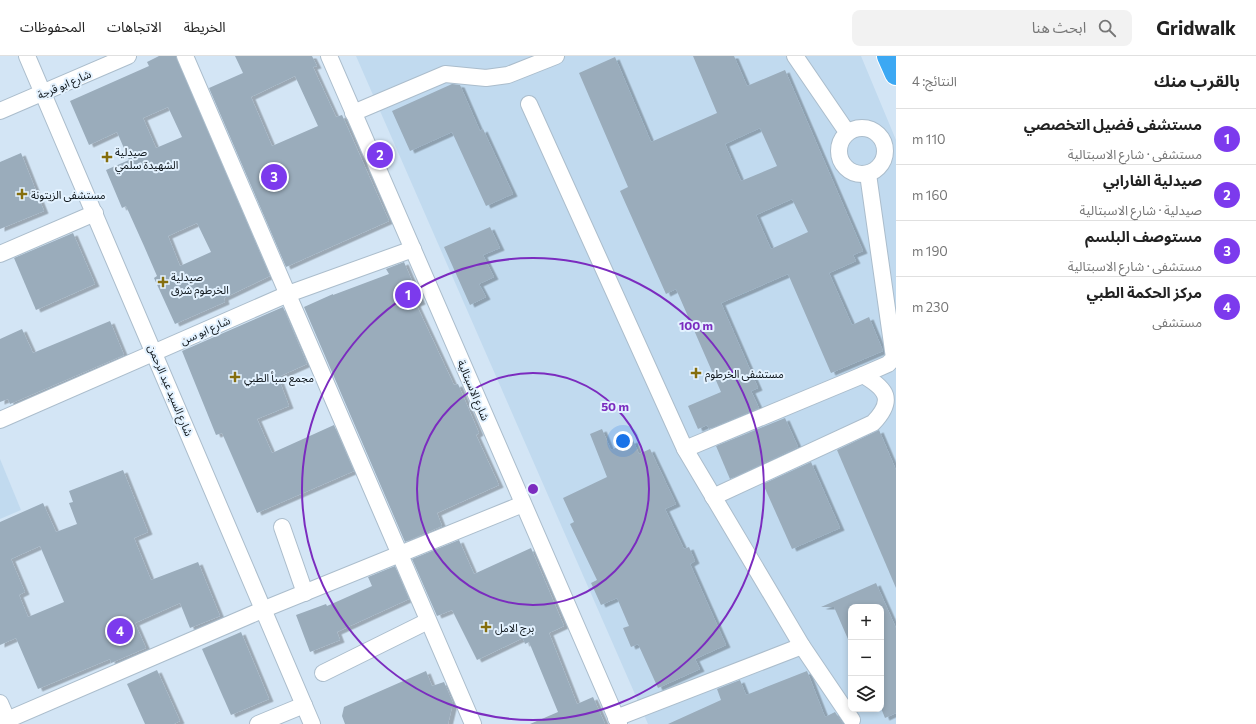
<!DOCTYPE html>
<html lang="ar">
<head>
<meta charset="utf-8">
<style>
	body { margin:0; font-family:Commissioner,"Noto Sans Arabic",sans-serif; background:#f2f2f2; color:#222; direction:rtl }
	.controls { position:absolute; right:12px; bottom:12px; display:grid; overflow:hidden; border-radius:8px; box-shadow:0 2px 6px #0003 }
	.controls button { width:36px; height:36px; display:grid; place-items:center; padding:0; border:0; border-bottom:1px solid #e0e0e0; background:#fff; color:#222; font:20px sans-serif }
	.you { position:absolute; left:623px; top:385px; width:14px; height:14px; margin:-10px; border:3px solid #fff; border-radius:50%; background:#1a73e8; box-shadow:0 0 0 6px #1a73e833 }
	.badge { display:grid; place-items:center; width:26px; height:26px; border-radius:50%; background:#7c3aed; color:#fff; font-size:13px; font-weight:700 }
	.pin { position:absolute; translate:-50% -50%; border:2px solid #fff; box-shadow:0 1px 4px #0006 }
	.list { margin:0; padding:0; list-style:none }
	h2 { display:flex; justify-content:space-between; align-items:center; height:52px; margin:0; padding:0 16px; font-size:17px }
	h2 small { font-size:13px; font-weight:400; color:#767676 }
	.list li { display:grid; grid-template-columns:26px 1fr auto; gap:12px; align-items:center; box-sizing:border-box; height:56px; padding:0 16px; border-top:1px solid #e0e0e0 }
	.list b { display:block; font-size:15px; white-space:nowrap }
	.list p { margin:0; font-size:13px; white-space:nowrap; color:#767676 }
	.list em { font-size:13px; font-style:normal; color:#767676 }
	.icon { flex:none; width:22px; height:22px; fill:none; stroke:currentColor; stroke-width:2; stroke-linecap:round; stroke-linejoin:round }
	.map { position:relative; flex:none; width:896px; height:668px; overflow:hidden; direction:ltr }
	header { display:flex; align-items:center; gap:24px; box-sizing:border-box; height:56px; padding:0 20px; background:#fff; border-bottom:1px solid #e0e0e0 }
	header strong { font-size:19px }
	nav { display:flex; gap:22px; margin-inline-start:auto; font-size:14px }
	.search { width:280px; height:36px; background:#f2f2f2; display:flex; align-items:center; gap:10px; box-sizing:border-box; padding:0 14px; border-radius:8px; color:#767676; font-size:15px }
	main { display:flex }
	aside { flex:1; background:#fff }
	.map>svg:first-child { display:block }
	.built { fill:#c1daef; fill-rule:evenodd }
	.building { fill:#9aacbb; fill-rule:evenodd; filter:url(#shadow) }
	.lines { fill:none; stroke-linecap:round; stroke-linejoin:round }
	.minor-casing { stroke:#abbdcc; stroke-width:18 }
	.highway-casing { stroke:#fff; stroke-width:24 }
	.minor { stroke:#fff; stroke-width:16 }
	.highway { stroke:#3ca8f3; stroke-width:22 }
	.ring { fill:none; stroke:#7b2cbf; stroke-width:2 }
	.poi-dot { fill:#856e0d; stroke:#e3f2ff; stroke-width:1.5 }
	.labels { text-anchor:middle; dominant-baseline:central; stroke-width:4; stroke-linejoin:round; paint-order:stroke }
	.street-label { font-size:11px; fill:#0e151a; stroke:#e3f2ff }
	.poi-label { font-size:11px; fill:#0e151a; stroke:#e3f2ff; text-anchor:start }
	.centre { fill:#7b2cbf; stroke:#e3f2ff; stroke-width:2 }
	.ring-label { font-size:12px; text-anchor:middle; font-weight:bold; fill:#7b2cbf; stroke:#e3f2ff; stroke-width:4; stroke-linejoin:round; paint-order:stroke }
</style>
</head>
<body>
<header>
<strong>Gridwalk</strong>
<div class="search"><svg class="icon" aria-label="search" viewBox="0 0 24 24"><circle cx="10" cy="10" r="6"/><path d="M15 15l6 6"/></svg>ابحث هنا</div>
<nav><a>الخريطة</a><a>الاتجاهات</a><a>المحفوظات</a></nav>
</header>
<main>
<aside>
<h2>بالقرب منك<small>النتائج: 4</small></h2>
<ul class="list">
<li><span class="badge">1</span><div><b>مستشفى فضيل التخصصي</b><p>مستشفى · شارع الاسبتالية</p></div><em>110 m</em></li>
<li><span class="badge">2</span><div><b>صيدلية الفارابي</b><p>صيدلية · شارع الاسبتالية</p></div><em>160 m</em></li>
<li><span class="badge">3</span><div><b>مستوصف البلسم</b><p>مستشفى · شارع الاسبتالية</p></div><em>190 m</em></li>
<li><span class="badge">4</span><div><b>مركز الحكمة الطبي</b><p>مستشفى</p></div><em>230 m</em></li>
</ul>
</aside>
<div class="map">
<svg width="896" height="668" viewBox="0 0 896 668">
	<defs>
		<filter id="shadow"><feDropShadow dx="4.5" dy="2.5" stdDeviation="0" flood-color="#0004"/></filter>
	</defs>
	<rect width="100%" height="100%" fill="#d3e5f5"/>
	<g class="built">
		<path d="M356 0H861L896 84V668H648ZM851 551H881V653H851Z"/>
		<path d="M0 403 21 454 0 463Z"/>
	</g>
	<g class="building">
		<path d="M159 0H176L270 220 224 242 225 246 175 268 154 222 157 220 144 190 126 150 122 152 106 114 129 104 117 76 89 89 70 45 149 10 147 6ZM168 51 182 81 156 92 143 62ZM197 167 211 196 180 210 168 180Z"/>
		<path d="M235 0H312L317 10 313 11 336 61 342 59 389 165 286 211 209 32 243 17ZM295 20 318 70 272 90 251 41Z"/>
		<path d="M693 0H734L747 30 785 14 863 195 853 199 856 205 829 217 852 269 869 261 883 295 831 317 788 218 721 247 758 332 751 335 759 352 709 373 707 369 698 373 688 350 721 336 676 233 666 238 620 135 628 131 579 17 615 1 651 86 717 57ZM760 72 777 110 741 125 725 88ZM792 143 808 176 771 193 756 159Z"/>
		<path d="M452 28 460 29 480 75 483 73 513 138 486 150 452 76 410 95 392 55Z"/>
		<path d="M21 97 44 155 0 173V106Z"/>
		<path d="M490 171 500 192 483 199 494 221 479 228 486 241 470 249 444 191Z"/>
		<path d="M73 177 95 228 36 254 14 202Z"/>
		<path d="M404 206 421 246 416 248 454 329 458 328 479 377 476 379 499 429 437 457 442 470 405 486 304 251 333 238V239L389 218 386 213Z"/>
		<path d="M283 251 307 308 278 321 289 350 257 363 272 397 334 369 354 415 257 457 222 377 216 379 182 295Z"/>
		<path d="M110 265 124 299 10 348 8 343 0 346V283L22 273 33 297Z"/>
		<path d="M785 362 798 391 730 423 716 390Z"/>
		<path d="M602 373 611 394 633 384 639 398 650 393 676 448 665 453 684 493 689 491 695 505 690 508 726 589 695 603 700 613 658 632 638 588 631 591 623 572 629 570 617 542 601 549 591 527 597 524 570 468 574 466 563 442 607 421 590 378Z"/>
		<path d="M879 374 896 414V532L837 394Z"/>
		<path d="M811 406 840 472 792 493 763 428Z"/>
		<path d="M123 414 148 476 134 482 151 524 198 506 220 560 190 572 180 547 135 567 146 592 111 607 110 603 38 633 16 582 0 589V466L43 447 56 476 77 468 69 447 73 446 69 435ZM40 490 64 546 28 561 19 539 25 536 11 503Z"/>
		<path d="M459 484 474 518 531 492 564 570 549 577 577 648 593 641 605 668H530L558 656 529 586 525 588 523 582 477 604 452 554 437 560 412 503Z"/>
		<path d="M395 510 409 543 337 576 340 584 310 596 296 559 326 548 327 550 372 530 368 521Z"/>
		<path d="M876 527 896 572V657L885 662 881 652V551H851V590L834 551H821Z"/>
		<path d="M241 576 269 643 231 659 202 593Z"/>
		<path d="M157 614 180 665 174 668H145L127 628Z"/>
		<path d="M426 615 432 630 444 626 453 647 448 668H345L342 660 344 651Z"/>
		<path d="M807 615 825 661 835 656 843 668H668L721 644 717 633 740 624 746 639Z"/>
	</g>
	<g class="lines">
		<g class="minor-casing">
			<g id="minor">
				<path d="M27 0 312 668"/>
				<path d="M185 0 473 668"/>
				<path d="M329 0 619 668"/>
				<path d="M795 0 847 76"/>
				<path d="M529 48 685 393 802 590 616 662"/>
				<path d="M0 55 128 0"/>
				<path d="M353 57 445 18 486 22 508 19 556 0"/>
				<circle cx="862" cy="95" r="23"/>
				<path d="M0 198 95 157"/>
				<path d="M0 364 288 238 413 193"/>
				<path d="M685 393 863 319 888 308 894 302 868 118"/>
				<path d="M713 441 873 367C895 344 887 333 863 319"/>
				<path d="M282 471 305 537"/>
				<path d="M802 590 852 664"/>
				<path d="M323 617 428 565"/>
				<path d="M0 647 9 668"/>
				<path d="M0 667 262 554 523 448"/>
				<path d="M258 668 304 649"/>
			</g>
		</g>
		<g class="highway-casing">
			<path id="highway" d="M888 0 896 18"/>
		</g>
		<use href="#minor" class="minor"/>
		<use href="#highway" class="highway"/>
	</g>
	<g class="ring">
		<circle cx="533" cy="433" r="116"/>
		<circle cx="533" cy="433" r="231"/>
	</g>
	<g class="poi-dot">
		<path d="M105 95h4v4h4v4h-4v4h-4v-4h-4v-4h4z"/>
		<path d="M20 132h4v4h4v4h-4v4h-4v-4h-4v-4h4z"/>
		<path d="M161 220h4v4h4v4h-4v4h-4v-4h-4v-4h4z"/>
		<path d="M694 311h4v4h4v4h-4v4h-4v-4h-4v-4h4z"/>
		<path d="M233 315h4v4h4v4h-4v4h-4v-4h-4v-4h4z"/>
		<path d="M484 565h4v4h4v4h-4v4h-4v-4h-4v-4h4z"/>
	</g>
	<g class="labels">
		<g class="street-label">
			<text transform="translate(64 28) rotate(-23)">شارع ابو قرجة</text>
			<text transform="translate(205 274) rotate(-24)">شارع ابو سن</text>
			<text transform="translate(171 334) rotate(67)">شارع السيد عبد الرحمن</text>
			<text transform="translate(474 334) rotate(67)">شارع الاسبتالية</text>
		</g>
		<g class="poi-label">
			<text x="115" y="95">صيدلية<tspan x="115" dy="13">الشهيدة سلمي</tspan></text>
			<text x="31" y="138">مستشفى الزيتونة</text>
			<text x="171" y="220">صيدلية<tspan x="171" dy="13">الخرطوم شرق</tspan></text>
			<text x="705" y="317">مستشفى الخرطوم</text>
			<text x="244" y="321">مجمع سبأ الطبي</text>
			<text x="495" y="571">برج الامل</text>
		</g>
	</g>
	<circle cx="533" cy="433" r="6" class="centre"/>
	<g class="ring-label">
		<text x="696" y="274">100 m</text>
		<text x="615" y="355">50 m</text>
	</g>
</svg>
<div class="controls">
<button>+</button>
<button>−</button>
<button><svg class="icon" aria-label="layers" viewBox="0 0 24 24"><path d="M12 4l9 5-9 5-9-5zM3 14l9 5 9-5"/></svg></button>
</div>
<div class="you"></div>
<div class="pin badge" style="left:408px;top:239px">1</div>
<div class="pin badge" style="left:380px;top:99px">2</div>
<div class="pin badge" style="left:274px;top:121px">3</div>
<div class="pin badge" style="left:120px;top:575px">4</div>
</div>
</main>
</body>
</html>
